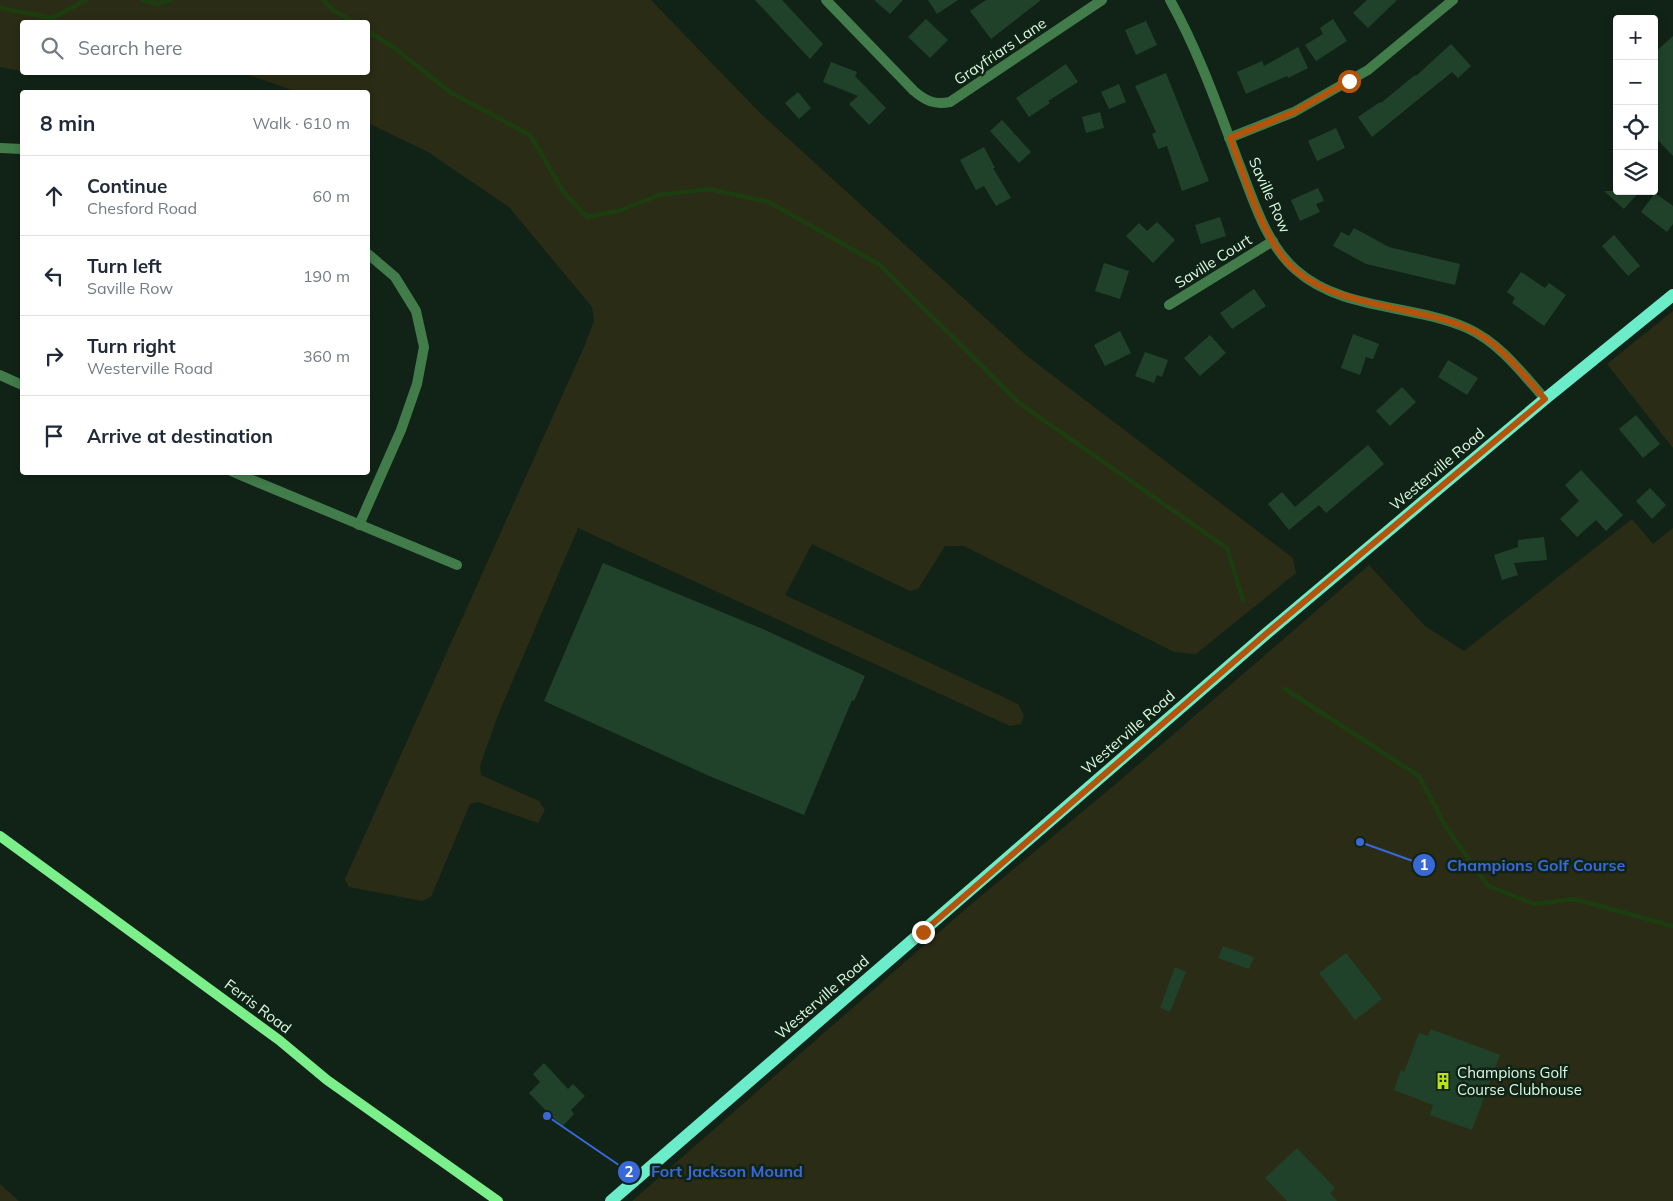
<!DOCTYPE html>
<html lang="en">
<head>
<meta charset="utf-8">
<style>
	body { margin:0; font-family:Mulish,sans-serif; background:#f6f6f7; color:#1f2937 }
	.controls { position:absolute; right:15px; top:15px; display:grid; overflow:hidden; border-radius:5px; box-shadow:0 2px 8px #0003 }
	.controls button { width:45px; height:45px; display:grid; place-items:center; padding:0; border:0; border-bottom:1px solid #e0e1e3; background:#fff; color:#1f2937; font:25px sans-serif }
	.stop { position:absolute; width:15px; height:15px; margin:-11px; border:4px solid #b45309; border-radius:50%; background:#fff }
	.stop.end { background:#b45309; border-color:#fff; box-shadow:0 1px 5px #0008 }
	.list { margin:0; padding:0; list-style:none }
	h2 { display:flex; justify-content:space-between; align-items:center; height:65px; margin:0; padding:0 20px; font-size:21px }
	h2 small { font-size:16px; font-weight:400; color:#747a83 }
	.list li { display:grid; grid-template-columns:32px 1fr auto; gap:15px; align-items:center; box-sizing:border-box; height:80px; padding:0 20px; border-top:1px solid #e0e1e3 }
	.list b { display:block; font-size:19px; white-space:nowrap }
	.list p { margin:0; font-size:16px; white-space:nowrap; color:#747a83 }
	.list em { font-size:16px; font-style:normal; color:#747a83 }
	.icon { flex:none; width:28px; height:28px; fill:none; stroke:currentColor; stroke-width:2; stroke-linecap:round; stroke-linejoin:round }
	.map { position:relative; flex:none; width:1673px; height:1201px; overflow:hidden }
	.search { position:absolute; background:#fff; box-shadow:0 2px 8px #0003; left:20px; top:20px; width:350px; height:55px; display:flex; align-items:center; gap:12px; box-sizing:border-box; padding:0 18px; border-radius:5px; color:#747a83; font-size:19px }
	.panel { position:absolute; background:#fff; box-shadow:0 2px 8px #0003; left:20px; top:90px; width:350px; height:385px; border-radius:5px }
	.map>svg:first-child { display:block }
	.green { fill:#2b2c15 }
	.lines { fill:none; stroke-linecap:round; stroke-linejoin:round }
	.stream { stroke:#1c3d10; stroke-width:4.5 }
	.building { fill:#20422a }
	.street { stroke:#427c4a; stroke-width:10 }
	.secondary { stroke:#7bef8a; stroke-width:10 }
	.primary { stroke:#6cedca; stroke-width:12 }
	.route { stroke:#b45309; stroke-width:6 }
	.labels { text-anchor:middle; dominant-baseline:central; stroke-width:5; stroke-linejoin:round; paint-order:stroke }
	.street-label { font-size:15px; fill:#d8fae0; stroke:#112316 }
	.poi-label { font-size:15px; fill:#d8fae0; stroke:#112316; text-anchor:start }
	.leader { fill:none; stroke:#3968d9; stroke-width:2 }
	.callout-dot { fill:#3968d9; stroke:#112316; stroke-width:2 }
	.mark-label { font-size:15px; text-anchor:middle; font-weight:bold; fill:#fff }
	.callout-label { font-size:16px; text-anchor:middle; font-weight:bold; fill:#3968d9; stroke:#112316; stroke-width:5; stroke-linejoin:round; paint-order:stroke }
</style>
</head>
<body>
<div class="map">
<svg width="1673" height="1201" viewBox="0 0 1673 1201">
	<rect width="100%" height="100%" fill="#112316"/>
	<g class="green">
		<path d="M0 0H651L760 113 1027 356 1293 558 1296 573 1196 654 1174 652 964 546H945L918 589 910 591 812 544 785 595 1018 704 1024 715 1021 724 1010 726 578 528 498 715 480 766 481 775 539 801 545 810 538 823 478 802 470 804 431 897 422 901 349 887 345 879 584 347 594 321 592 307 509 207 428 152 368 123V92H298L243 73 368 72V22H22V71L0 67Z"/>
		<path d="M1673 311V448L1607 364Z"/>
		<path d="M1632 519 1653 544 1673 528V1201H632L969 906 1124 777 1369 565 1425 626 1464 651Z"/>
		<path d="M0 1184 19 1201H0Z"/>
	</g>
	<g class="lines">
		<g class="stream">
			<path d="M143 0 157 4 171 0"/>
			<path d="M323 0 333 10 353 22"/>
			<path d="M0 8 52 18 86 0"/>
			<path d="M368 31 393 47 450 92 530 135 565 194 587 217 618 211 660 195 709 189 769 202 880 265 1019 403 1227 548 1243 600"/>
			<path d="M1285 689 1419 776 1446 827 1488 886 1535 904 1574 899 1673 926"/>
		</g>
	</g>
	<g class="building">
		<path d="M755 0H782L823 44 810 59Z"/>
		<path d="M874 0H903L890 14Z"/>
		<path d="M928 0H958L937 14Z"/>
		<path d="M986 0H1041L991 39 970 11Z"/>
		<path d="M1367 0H1397L1368 28 1353 13Z"/>
		<path d="M926 19 948 40 930 58 908 37Z"/>
		<path d="M1333 19 1347 41 1316 61 1305 45 1323 34 1320 28Z"/>
		<path d="M1146 21 1157 45 1136 55 1125 30Z"/>
		<path d="M1673 36V156L1654 136V53Z"/>
		<path d="M1451 44 1471 66 1458 78 1452 72 1372 137 1358 117 1380 102 1381 103 1415 75 1416 76Z"/>
		<path d="M1298 47 1308 68 1288 78 1287 76 1246 94 1237 72 1262 61 1264 66Z"/>
		<path d="M831 62 857 72 855 76 886 108 869 125 849 104 858 96 823 82Z"/>
		<path d="M1066 64 1078 82 1048 101 1050 103 1029 117 1016 98Z"/>
		<path d="M1166 73 1209 181 1182 191 1167 146 1158 149 1152 134 1156 132 1135 86Z"/>
		<path d="M1119 84 1126 102 1109 109 1101 92Z"/>
		<path d="M798 92 811 108 799 119 785 103Z"/>
		<path d="M1100 112 1104 128 1086 133 1082 117Z"/>
		<path d="M1002 120 1014 133 1013 135 1015 134 1031 152 1019 163 990 131Z"/>
		<path d="M1336 128 1345 148 1317 161 1308 141Z"/>
		<path d="M984 147 995 168H993L1011 198 996 206 984 186 976 190 960 160Z"/>
		<path d="M1318 188 1324 201 1316 204 1320 212 1300 221 1291 200Z"/>
		<path d="M1604 191H1640L1624 209Z"/>
		<path d="M1655 193 1673 206V224L1667 232 1641 212Z"/>
		<path d="M1220 217 1226 236 1201 244 1195 225Z"/>
		<path d="M1157 222 1175 240 1153 263 1126 236 1139 223 1147 231Z"/>
		<path d="M1354 228 1389 247 1460 264 1455 285 1366 264 1333 246 1341 232 1349 236Z"/>
		<path d="M1614 235 1640 266 1628 276 1602 246Z"/>
		<path d="M1104 263 1129 271 1120 299 1095 291Z"/>
		<path d="M1521 272 1545 288 1549 283 1566 295 1544 326 1512 303 1515 298 1507 292Z"/>
		<path d="M1254 289 1266 306 1232 329 1220 313Z"/>
		<path d="M1120 331 1131 353 1105 366 1094 345Z"/>
		<path d="M1353 334 1379 344 1373 359 1366 357 1360 375 1341 368Z"/>
		<path d="M1210 335 1226 353 1200 376 1184 358Z"/>
		<path d="M1145 352 1168 360 1162 377 1157 375 1154 383 1135 376Z"/>
		<path d="M1448 360 1478 378 1467 395 1438 377Z"/>
		<path d="M1402 387 1416 402 1390 426 1376 411Z"/>
		<path d="M1636 415 1660 444 1643 458 1619 429Z"/>
		<path d="M1368 445 1384 464 1326 513 1319 505 1289 530 1268 504 1282 492 1295 507Z"/>
		<path d="M1581 470 1623 515 1606 531 1596 520 1577 537 1560 519 1579 501 1565 485Z"/>
		<path d="M1650 488 1666 505 1652 519 1636 501Z"/>
		<path d="M1544 537 1547 560 1514 563 1518 575 1502 580 1494 555 1518 547V540Z"/>
		<path d="M603 563 765 630 865 676 854 701 852 700 804 815 707 775 544 701Z"/>
		<path d="M1223 946 1254 957 1249 969 1218 958Z"/>
		<path d="M1346 953 1382 999 1355 1020 1319 973Z"/>
		<path d="M1175 967 1186 972 1170 1012 1160 1008Z"/>
		<path d="M1431 1029 1500 1055 1472 1130 1430 1115 1433 1105 1394 1090 1401 1070 1404 1072 1419 1033 1428 1036Z"/>
		<path d="M544 1063 568 1089 573 1084 585 1096 571 1110 574 1114 562 1127 529 1093 540 1082 533 1074Z"/>
		<path d="M1297 1148 1335 1188 1330 1193 1337 1201H1287L1265 1178Z"/>
	</g>
	<g class="lines">
		<g class="street">
			<path d="M826 0 914 91C926 101 934 105 950 102L1102 0"/>
			<path d="M1170 0C1198 50 1218 107 1238 161 1253 198 1265 243 1296 270 1342 311 1413 304 1467 328 1500 343 1522 373 1545 399"/>
			<path d="M1229 138 1294 112 1368 70 1453 0"/>
			<path d="M0 148 22 149"/>
			<path d="M1169 305 1273 241"/>
			<path d="M0 375 22 385"/>
			<path d="M233 472 457 565"/>
			<path d="M359 525 401 430 417 384 424 347 416 311 395 277 368 254"/>
		</g>
		<path class="secondary" d="M0 836 279 1040 327 1080 498 1201"/>
		<path class="primary" d="M611 1201 1267 633 1545 399 1673 295"/>
	</g>
	<g class="lines">
		<path class="route" d="M923 932 1267 633 1545 399C1521 373 1500 342 1467 328 1410 303 1322 309 1282 256 1257 222 1245 177 1230 138L1294 112 1349 81"/>
	</g>
	<defs>
		<g id="building-bare" transform="scale(1.35)"><path d="M-4-6H4V6H1V3H-1V6H-4ZM-2.5-4.3h1.7v1.8h-1.7ZM.8-4.3h1.7v1.8H.8ZM-2.5-1h1.7V.8h-1.7ZM.8-1h1.7V.8H.8Z" fill="#bae31c" stroke="#112316" stroke-width="2.5" paint-order="stroke"/></g>
	</defs>
	<g fill-rule="evenodd">
		<use href="#building-bare" x="1443" y="1081"/>
	</g>
	<g class="labels">
		<g class="street-label">
			<text transform="translate(1000 51) rotate(-34)">Grayfriars Lane</text>
			<text transform="translate(1270 195) rotate(66)">Saville Row</text>
			<text transform="translate(1213 261) rotate(-32)">Saville Court</text>
			<text transform="translate(1437 469) rotate(-40)">Westerville Road</text>
			<text transform="translate(1128 732) rotate(-41)">Westerville Road</text>
			<text transform="translate(822 997) rotate(-41)">Westerville Road</text>
			<text transform="translate(258 1006) rotate(37)">Ferris Road</text>
		</g>
		<g class="poi-label">
			<text x="1457" y="1072">Champions Golf<tspan x="1457" dy="17">Course Clubhouse</tspan></text>
		</g>
	</g>
	<path class="leader" d="M1360 842L1424 865M547 1116L629 1172"/>
	<g class="callout-dot">
		<circle cx="1360" cy="842" r="5"/>
		<circle cx="547" cy="1116" r="5"/>
		<circle cx="1424" cy="865" r="12"/>
		<circle cx="629" cy="1172" r="12"/>
	</g>
	<g class="mark-label">
		<text x="1424" y="870">1</text>
		<text x="629" y="1177">2</text>
	</g>
	<g class="callout-label">
		<text x="1536" y="871">Champions Golf Course</text>
		<text x="727" y="1177">Fort Jackson Mound</text>
	</g>
</svg>
<div class="controls">
<button>+</button>
<button>−</button>
<button><svg class="icon" aria-label="locate" viewBox="0 0 24 24"><circle cx="12" cy="12" r="6"/><path d="M12 2v4M12 18v4M2 12h4M18 12h4"/></svg></button>
<button><svg class="icon" aria-label="layers" viewBox="0 0 24 24"><path d="M12 4l9 5-9 5-9-5zM3 14l9 5 9-5"/></svg></button>
</div>
<div class="stop" style="left:1349px;top:81px"></div>
<div class="stop end" style="left:923px;top:932px"></div>
<div class="search"><svg class="icon" aria-label="search" viewBox="0 0 24 24"><circle cx="10" cy="10" r="6"/><path d="M15 15l6 6"/></svg>Search here</div>
<section class="panel">
<h2>8 min<small>Walk · 610 m</small></h2>
<ul class="list">
<li><svg class="icon" aria-label="ahead" viewBox="0 0 24 24"><path d="M12 20V5M6 11l6-6 6 6"/></svg><div><b>Continue</b><p>Chesford Road</p></div><em>60 m</em></li>
<li><svg class="icon" aria-label="left" viewBox="0 0 24 24"><path d="M17 20v-9H6M10 6l-5 5 5 5"/></svg><div><b>Turn left</b><p>Saville Row</p></div><em>190 m</em></li>
<li><svg class="icon" aria-label="right" viewBox="0 0 24 24"><path d="M7 20v-9h11M14 6l5 5-5 5"/></svg><div><b>Turn right</b><p>Westerville Road</p></div><em>360 m</em></li>
<li><svg class="icon" aria-label="arrive" viewBox="0 0 24 24"><path d="M6 21V4h12l-3 4 3 4H6"/></svg><div><b>Arrive at destination</b></div></li>
</ul>
</section>
</div>
</body>
</html>
